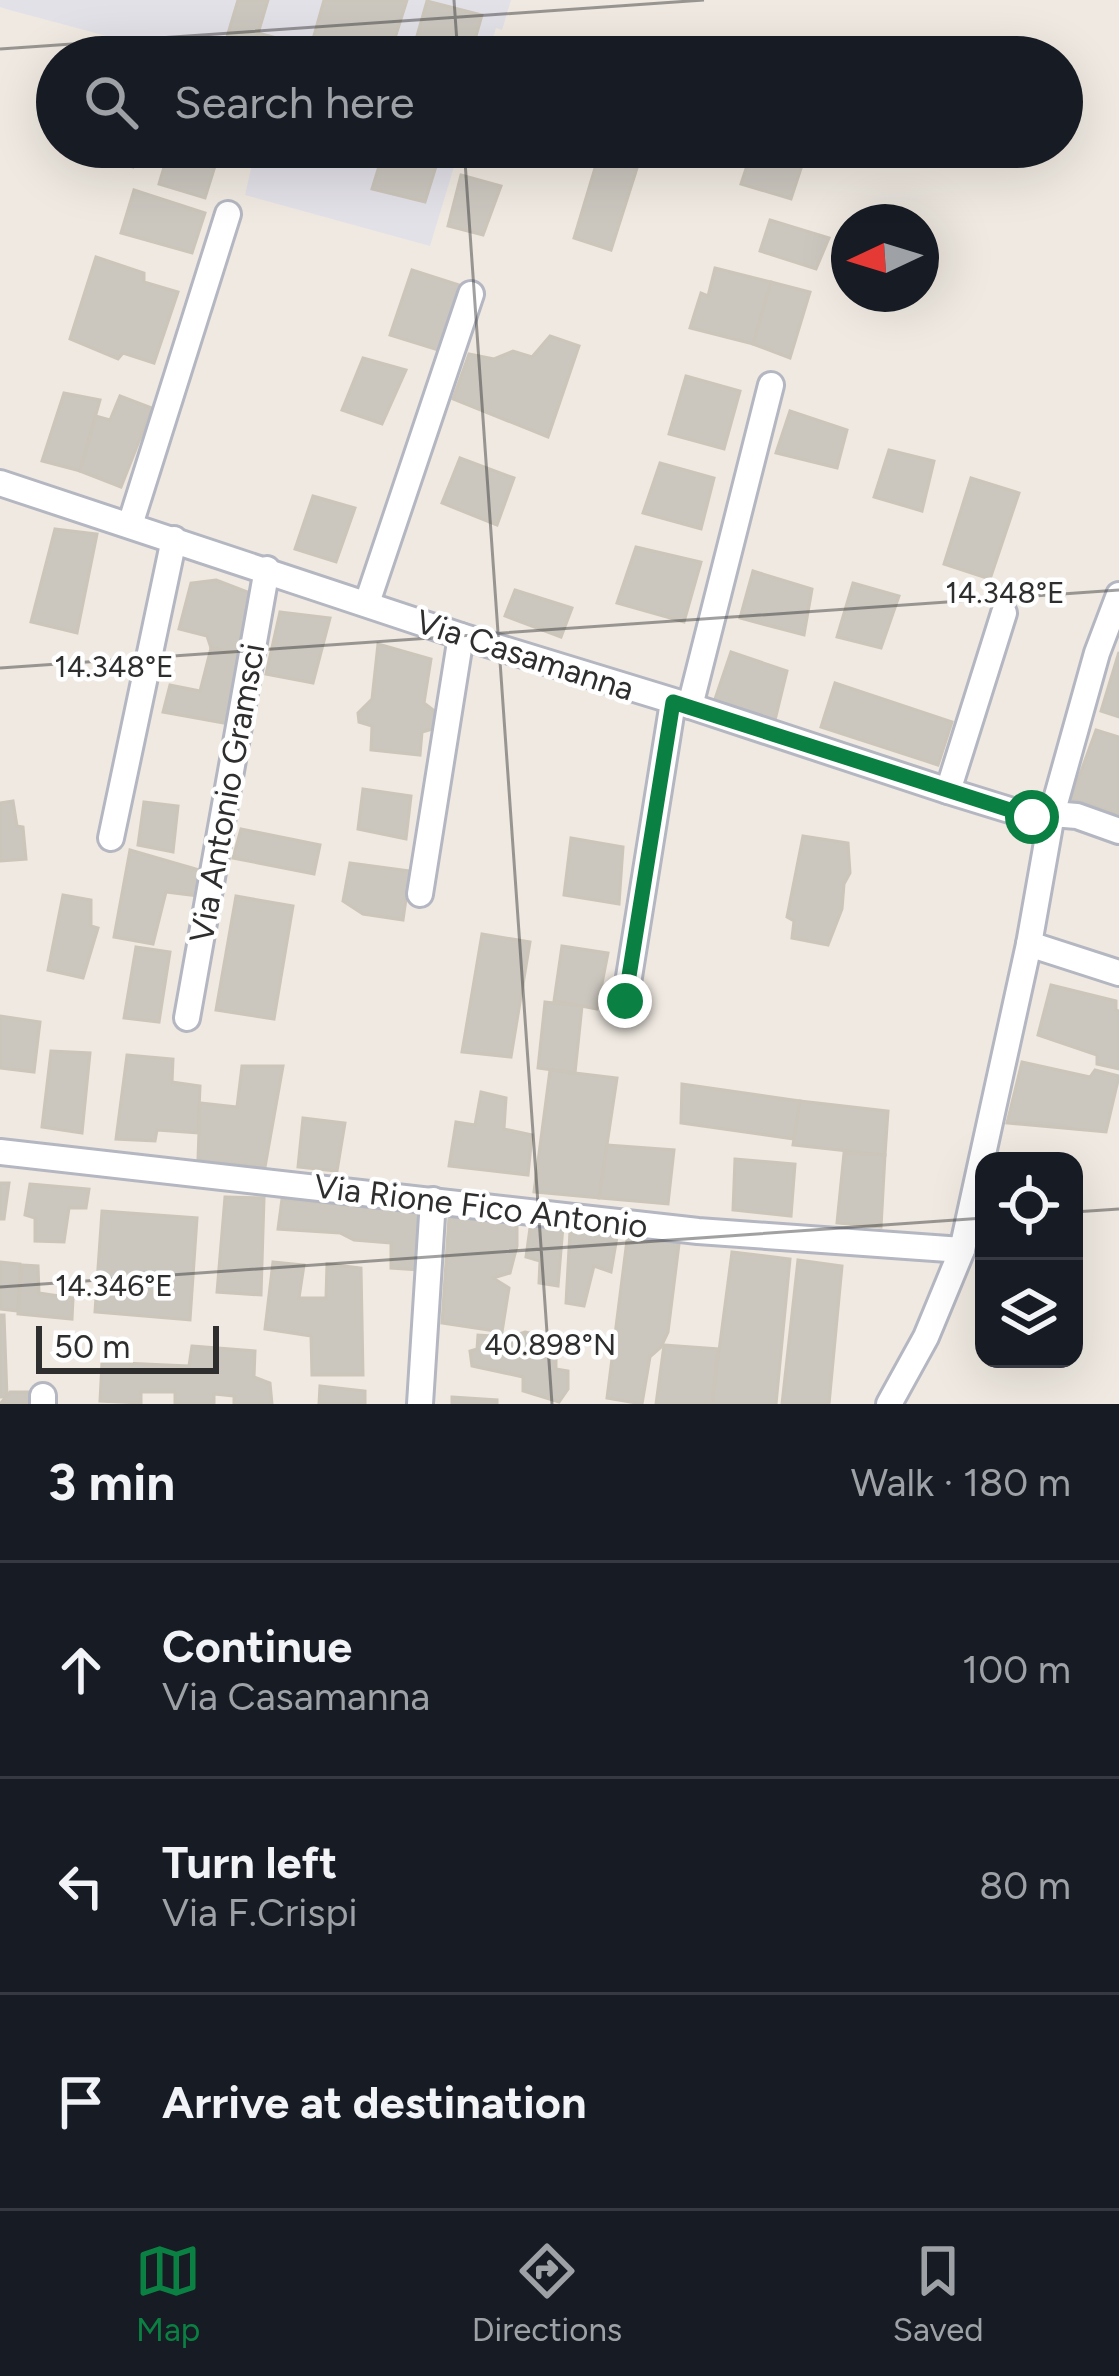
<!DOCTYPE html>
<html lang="en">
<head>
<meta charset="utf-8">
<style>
	body { margin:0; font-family:Figtree,sans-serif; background:#242831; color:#f1f3f6 }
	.controls { position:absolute; right:36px; bottom:36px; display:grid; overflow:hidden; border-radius:24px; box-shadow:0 12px 48px #0002 }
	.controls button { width:108px; height:108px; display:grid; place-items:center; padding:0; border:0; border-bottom:3px solid #363941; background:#171b24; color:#f1f3f6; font:60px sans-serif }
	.compass { position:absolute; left:831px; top:204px; width:108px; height:108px; border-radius:50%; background:#171b24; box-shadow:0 12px 48px #0002; rotate:266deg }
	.scale { position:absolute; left:36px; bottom:30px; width:183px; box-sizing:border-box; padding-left:12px; border:6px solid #2e2e2e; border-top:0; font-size:33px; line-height:42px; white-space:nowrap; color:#2e2e2e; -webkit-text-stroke:9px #fff; paint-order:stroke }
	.stop { position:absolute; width:36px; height:36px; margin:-27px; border:9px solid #0b8043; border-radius:50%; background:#fff }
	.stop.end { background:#0b8043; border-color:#fff; box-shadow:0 3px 12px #0008 }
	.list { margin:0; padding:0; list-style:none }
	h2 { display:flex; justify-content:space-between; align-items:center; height:156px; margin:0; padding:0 48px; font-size:51px }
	h2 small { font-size:39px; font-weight:400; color:#9ea1a6 }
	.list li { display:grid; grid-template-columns:78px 1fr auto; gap:36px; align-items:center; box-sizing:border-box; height:216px; padding:0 48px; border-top:3px solid #363941 }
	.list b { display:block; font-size:45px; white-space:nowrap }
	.list p { margin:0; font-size:39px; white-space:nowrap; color:#9ea1a6 }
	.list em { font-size:39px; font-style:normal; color:#9ea1a6 }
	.icon { flex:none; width:66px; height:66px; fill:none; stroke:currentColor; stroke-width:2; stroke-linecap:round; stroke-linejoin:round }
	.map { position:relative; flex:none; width:1119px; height:1404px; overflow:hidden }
	.search { position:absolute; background:#171b24; box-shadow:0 12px 48px #0002; left:36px; right:36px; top:36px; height:132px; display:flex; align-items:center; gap:30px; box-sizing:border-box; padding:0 42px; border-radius:66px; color:#9ea1a6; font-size:45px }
	.sheet { height:804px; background:#171b24 }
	nav { display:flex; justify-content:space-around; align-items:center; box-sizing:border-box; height:168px; border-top:3px solid #363941; background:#171b24; font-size:33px; color:#9ea1a6 }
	nav a { display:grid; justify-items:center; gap:6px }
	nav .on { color:#0b8043 }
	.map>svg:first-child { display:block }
	.industrial { fill:#e3e1e8 }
	.building { fill:#cbc7bf; stroke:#cbc5ba; stroke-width:3 }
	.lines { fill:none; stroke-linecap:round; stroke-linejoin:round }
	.street-casing { stroke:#b4b7c1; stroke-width:30 }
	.street { stroke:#fff; stroke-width:24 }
	.route { stroke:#0b8043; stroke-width:15 }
	.ticks { fill:none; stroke:#2e2e2e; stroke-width:3; stroke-opacity:0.45 }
	.labels { text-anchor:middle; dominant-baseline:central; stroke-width:9; stroke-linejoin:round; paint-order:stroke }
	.street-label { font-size:33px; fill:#2e2e2e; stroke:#fff }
	.ticks-label { font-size:30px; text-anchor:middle; fill:#2e2e2e; stroke:#fff; stroke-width:9; stroke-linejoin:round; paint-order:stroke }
</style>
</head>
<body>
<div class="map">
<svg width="1119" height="1404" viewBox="0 0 1119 1404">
	<rect width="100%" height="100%" fill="#efe9e1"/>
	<g class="industrial">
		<path d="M0 0H511L502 30 496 28 487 57H185L6 9 0 7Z"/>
		<path d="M256 147H460L430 246 245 195Z"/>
	</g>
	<g class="building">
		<path d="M238 0H268L251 57H221Z"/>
		<path d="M324 0H407L389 57H308Z"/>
		<path d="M427 1 482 15 470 57H411Z"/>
		<path d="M258 33 277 38 272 57H251Z"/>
		<path d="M90 147H140L133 167 87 155Z"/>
		<path d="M170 147H221L205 198 159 184Z"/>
		<path d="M385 147H442L425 202 372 189Z"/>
		<path d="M753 147H808L791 199 741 184Z"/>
		<path d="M598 158 637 168 611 250 574 238Z"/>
		<path d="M461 175 501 186 483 235 448 226Z"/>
		<path d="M134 190 205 213 192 253 121 233Z"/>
		<path d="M770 220 829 238 816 269 760 251Z"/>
		<path d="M96 257 144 273V282L178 292 154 363 123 353 118 359 70 339Z"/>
		<path d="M715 268 771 282 753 344 690 328 701 293 708 296Z"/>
		<path d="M412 270 462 286 438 350 390 335Z"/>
		<path d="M771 282 810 292 790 358 753 344Z"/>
		<path d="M550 336 579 346 548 437 453 399 469 354 494 359 513 351 532 357Z"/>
		<path d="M363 358 406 370 382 424 342 410Z"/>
		<path d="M686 376 740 391 724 449 669 434Z"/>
		<path d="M64 393 100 400 80 471 42 461Z"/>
		<path d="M120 396 152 408 121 487 80 471 96 416 110 420Z"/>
		<path d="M790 411 847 430 837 468 776 453Z"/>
		<path d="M889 450 934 461 922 511 874 497Z"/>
		<path d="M460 458 514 478 497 525 442 503Z"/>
		<path d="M660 463 714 478 701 529 643 513Z"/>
		<path d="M971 478 1019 493 990 579 944 564Z"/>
		<path d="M313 496 355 508 336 562 295 549Z"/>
		<path d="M55 529 97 534 77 633 31 622Z"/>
		<path d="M636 547 701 562 684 622 617 603Z"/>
		<path d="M753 571 812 589 804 635 740 618Z"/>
		<path d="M216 580 250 593 238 654 211 648 207 636 179 629 191 583Z"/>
		<path d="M853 583 899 596 881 648 837 637Z"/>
		<path d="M515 590 572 608 561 637 505 616Z"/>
		<path d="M280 612 330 618 313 683 266 674Z"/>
		<path d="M378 644 431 659 424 703 437 713 436 728 422 732 420 755 371 750 372 726 359 722 358 713 372 699Z"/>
		<path d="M211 648 238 654 229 724 163 712 170 685 200 691Z"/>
		<path d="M731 652 787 671 775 720 714 702Z"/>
		<path d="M1119 652V717L1101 711Z"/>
		<path d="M835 683 952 722 938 765 821 727Z"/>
		<path d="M1096 730 1119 737V814L1071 799Z"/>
		<path d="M363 789 411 796 406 839 358 829Z"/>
		<path d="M13 801 17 826 23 827 26 859 0 861V803Z"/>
		<path d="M144 802 178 806 173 852 138 845Z"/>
		<path d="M241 829 320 845 314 874 233 858Z"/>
		<path d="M803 836 848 843 850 873 844 884 842 909 828 945 792 938 794 921 787 917Z"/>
		<path d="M571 838 623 847 619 904 564 895Z"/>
		<path d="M130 850 203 871 199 896 166 892 153 944 114 937Z"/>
		<path d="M350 863 410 871 403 920 363 914 343 901Z"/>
		<path d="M63 895 91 900V926L98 928 83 978 48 970Z"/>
		<path d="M236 896 293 906 274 1019 216 1010Z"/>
		<path d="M482 934 530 942 511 1057 462 1052Z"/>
		<path d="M562 946 608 953 597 1009 554 1001Z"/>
		<path d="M136 947 170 952 159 1022 124 1018Z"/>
		<path d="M1051 985 1116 1001V1010L1119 1011V1069L1097 1064V1055L1038 1035Z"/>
		<path d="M545 1002 582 1006 575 1073 538 1068Z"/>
		<path d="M0 1016 40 1022 34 1072 0 1068Z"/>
		<path d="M51 1051 90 1053 82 1133 42 1127Z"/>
		<path d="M127 1055 173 1059 172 1082 200 1086 198 1133 157 1130 155 1141 116 1139Z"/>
		<path d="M1022 1062 1090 1077 1095 1070 1119 1076 1106 1132 1007 1123Z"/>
		<path d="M242 1066H283L265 1167 198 1160 200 1103 237 1107Z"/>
		<path d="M550 1070 617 1078 599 1198 534 1192Z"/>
		<path d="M682 1084 800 1101 794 1139 681 1123Z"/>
		<path d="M481 1092 506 1098 504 1129 532 1135 528 1175 449 1166 456 1122 475 1125Z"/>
		<path d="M800 1101 888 1111 885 1155 793 1145Z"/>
		<path d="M303 1118 345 1123 337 1171 298 1167Z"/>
		<path d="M607 1145 674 1150 668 1204 599 1198Z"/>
		<path d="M844 1153 885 1155 881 1227 837 1223Z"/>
		<path d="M735 1159 795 1164 791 1216 733 1210Z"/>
		<path d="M0 1183H9L4 1219H0Z"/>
		<path d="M30 1184 89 1189 86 1208H69L64 1242 35 1241V1218L25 1215Z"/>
		<path d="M225 1197 264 1198 261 1295 217 1292Z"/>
		<path d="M282 1199 423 1213 419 1270 391 1268V1243L354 1240 340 1233 278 1229Z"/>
		<path d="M102 1211 197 1218 190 1320 95 1312Z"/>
		<path d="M449 1217 517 1220V1246L510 1273 493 1278 509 1288 502 1332 442 1323Z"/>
		<path d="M531 1221 563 1226 558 1286 539 1283 540 1261 526 1257Z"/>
		<path d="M570 1231H618L611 1272 594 1266 584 1306 566 1303Z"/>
		<path d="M628 1232 680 1236 668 1332 661 1347 650 1357 642 1404 607 1398Z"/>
		<path d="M732 1252 790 1259 776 1404H712Z"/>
		<path d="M798 1260 842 1266 829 1404H782Z"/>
		<path d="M0 1262 20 1264 18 1311 0 1309Z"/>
		<path d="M273 1262 304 1265 299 1298H326L327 1264 361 1268 363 1375H312L311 1336 265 1329Z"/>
		<path d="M22 1265 38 1266 39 1293 73 1298 72 1319 18 1314Z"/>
		<path d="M0 1315H4L7 1397H0Z"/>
		<path d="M525 1332 556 1339V1369L568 1371V1389L559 1402 523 1391V1377L472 1366 470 1351 477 1349 478 1335 510 1337Z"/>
		<path d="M664 1345 718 1349 712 1404H656Z"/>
		<path d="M192 1346 255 1351 254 1377 270 1383 272 1404H234V1396L214 1394V1404H175V1392H141V1403L100 1401 102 1362 189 1366Z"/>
		<path d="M320 1386 365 1391V1404H319Z"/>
		<path d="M10 1392H30V1404H0Z"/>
		<path d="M452 1397 497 1400V1404H452Z"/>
	</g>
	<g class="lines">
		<g class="street-casing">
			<g id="street">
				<path d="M0 483 461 636 690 706 948 791 1032 817 1052 814 1077 816 1119 831"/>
				<path d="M130 525 228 214"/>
				<path d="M367 603 471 294"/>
				<path d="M690 706 771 385"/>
				<path d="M948 791 1004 613"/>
				<path d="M111 838 174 539"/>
				<path d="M420 894 461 636"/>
				<path d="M1029 944 1119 973"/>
				<path d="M625 1002 673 702"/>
				<path d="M187 1018 267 569"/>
				<path d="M0 1152 698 1231 962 1250"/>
				<path d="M43 1404V1396"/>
				<path d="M420 1404 433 1200"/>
				<path d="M889 1404 926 1337 962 1250 1029 944 1052 814 1097 653 1119 595"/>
			</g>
		</g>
		<use href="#street" class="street"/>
	</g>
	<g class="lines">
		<path class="route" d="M625 1001 673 702 1032 817"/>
	</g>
	<path class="ticks" d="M454 0 458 57M0 49 704 0M464 147 552 1404M0 668 1119 590M1074 1212 1119 1209M0 1287 984 1218"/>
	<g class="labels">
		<g class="street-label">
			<text transform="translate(525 655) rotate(18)">Via Casamanna</text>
			<text transform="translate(227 793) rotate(-80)">Via Antonio Gramsci</text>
			<text transform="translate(481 1206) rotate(7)">Via Rione Fico Antonio</text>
		</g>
	</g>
	<g class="ticks-label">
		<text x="1005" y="603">14.348°E</text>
		<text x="114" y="677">14.348°E</text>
		<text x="114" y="1296">14.346°E</text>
		<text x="550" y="1355">40.898°N</text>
	</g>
</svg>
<div class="controls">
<button><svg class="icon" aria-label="locate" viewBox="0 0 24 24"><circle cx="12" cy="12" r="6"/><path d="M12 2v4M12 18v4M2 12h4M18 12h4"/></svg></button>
<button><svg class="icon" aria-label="layers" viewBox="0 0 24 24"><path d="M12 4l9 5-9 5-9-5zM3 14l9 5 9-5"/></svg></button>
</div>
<svg class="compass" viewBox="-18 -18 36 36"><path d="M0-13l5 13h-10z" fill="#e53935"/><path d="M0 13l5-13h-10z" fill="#9ea1a6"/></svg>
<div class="scale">50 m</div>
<div class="stop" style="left:1032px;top:817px"></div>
<div class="stop end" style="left:625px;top:1001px"></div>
<div class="search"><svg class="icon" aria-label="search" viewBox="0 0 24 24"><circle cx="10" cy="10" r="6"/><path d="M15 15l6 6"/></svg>Search here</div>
</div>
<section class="sheet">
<h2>3 min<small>Walk · 180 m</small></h2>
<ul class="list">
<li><svg class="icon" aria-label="ahead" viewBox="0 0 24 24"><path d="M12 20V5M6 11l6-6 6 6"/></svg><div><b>Continue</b><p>Via Casamanna</p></div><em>100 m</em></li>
<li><svg class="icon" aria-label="left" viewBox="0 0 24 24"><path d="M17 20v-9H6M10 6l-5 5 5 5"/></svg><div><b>Turn left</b><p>Via F.Crispi</p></div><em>80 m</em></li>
<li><svg class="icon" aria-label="arrive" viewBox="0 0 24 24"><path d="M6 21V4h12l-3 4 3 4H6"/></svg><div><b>Arrive at destination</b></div></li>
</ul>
</section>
<nav>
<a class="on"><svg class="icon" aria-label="map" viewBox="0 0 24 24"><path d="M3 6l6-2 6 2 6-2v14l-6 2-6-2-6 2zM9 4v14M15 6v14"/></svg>Map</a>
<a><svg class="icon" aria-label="directions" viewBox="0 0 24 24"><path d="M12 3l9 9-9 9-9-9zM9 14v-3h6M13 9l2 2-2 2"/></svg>Directions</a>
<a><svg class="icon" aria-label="saved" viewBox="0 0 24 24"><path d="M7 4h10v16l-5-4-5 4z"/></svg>Saved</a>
</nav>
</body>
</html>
